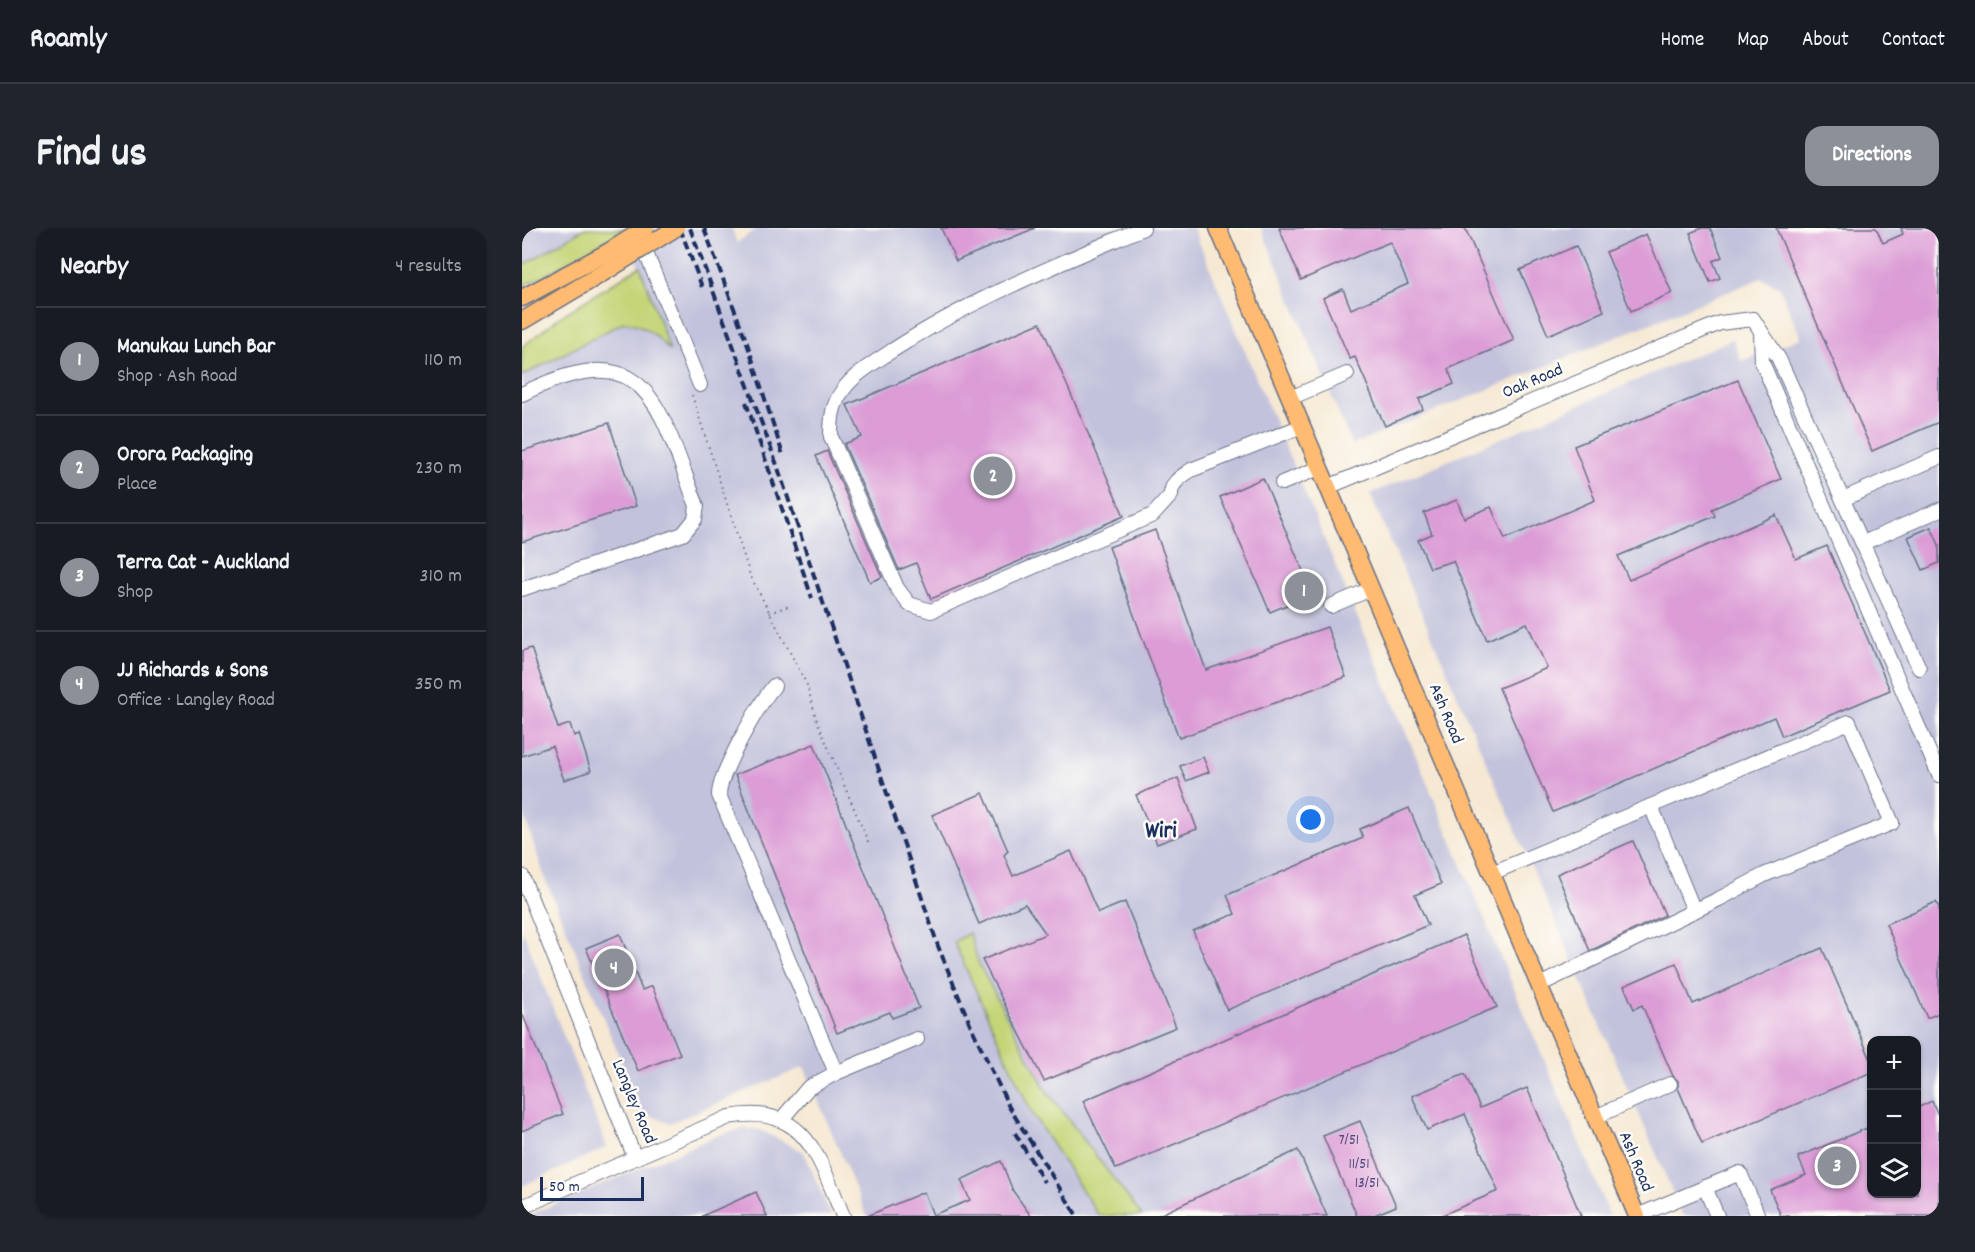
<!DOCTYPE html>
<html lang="en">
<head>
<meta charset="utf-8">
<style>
	body { margin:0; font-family:Dekko,sans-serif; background:#20242c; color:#f1f3f6 }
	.controls { position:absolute; right:18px; bottom:18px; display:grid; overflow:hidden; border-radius:12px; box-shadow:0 2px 4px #0004 }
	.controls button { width:54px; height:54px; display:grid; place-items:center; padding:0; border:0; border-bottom:2px solid #363941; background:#171b24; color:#f1f3f6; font:30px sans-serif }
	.scale { position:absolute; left:18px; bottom:15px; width:104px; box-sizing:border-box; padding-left:6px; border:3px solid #1b2f5e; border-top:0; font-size:16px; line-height:21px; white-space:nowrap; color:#1b2f5e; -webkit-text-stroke:4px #fdfcf7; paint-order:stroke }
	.you { position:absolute; left:789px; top:592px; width:21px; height:21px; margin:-15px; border:4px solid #fff; border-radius:50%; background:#1a73e8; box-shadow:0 0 0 9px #1a73e833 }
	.badge { display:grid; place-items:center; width:39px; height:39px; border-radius:50%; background:#8c9099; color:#fff; font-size:20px; font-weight:700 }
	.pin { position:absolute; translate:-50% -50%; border:3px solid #fff; box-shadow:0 2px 6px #0006 }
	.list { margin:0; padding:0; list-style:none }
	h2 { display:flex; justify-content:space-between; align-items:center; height:78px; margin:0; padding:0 24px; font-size:26px }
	h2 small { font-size:20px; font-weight:400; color:#9ea1a6 }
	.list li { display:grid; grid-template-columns:39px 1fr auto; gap:18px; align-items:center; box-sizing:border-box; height:108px; padding:0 24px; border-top:2px solid #363941 }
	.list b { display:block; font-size:22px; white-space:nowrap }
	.list p { margin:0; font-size:20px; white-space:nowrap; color:#9ea1a6 }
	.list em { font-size:20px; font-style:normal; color:#9ea1a6 }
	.icon { flex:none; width:33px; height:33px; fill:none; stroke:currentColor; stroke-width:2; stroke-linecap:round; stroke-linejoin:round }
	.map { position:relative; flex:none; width:1417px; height:988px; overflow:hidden; border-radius:18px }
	header { display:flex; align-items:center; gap:36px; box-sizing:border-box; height:84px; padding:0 30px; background:#171b24; border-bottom:2px solid #363941 }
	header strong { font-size:28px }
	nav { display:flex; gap:33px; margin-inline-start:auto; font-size:21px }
	.intro { display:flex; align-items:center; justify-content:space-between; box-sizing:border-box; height:144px; padding:0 36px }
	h1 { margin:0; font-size:42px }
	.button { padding:15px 27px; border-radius:18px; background:#8c9099; color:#fff; font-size:21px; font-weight:700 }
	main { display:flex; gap:36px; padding:0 36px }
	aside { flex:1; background:#171b24; border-radius:18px; box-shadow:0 2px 4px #0004 }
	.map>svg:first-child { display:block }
	.industrial { fill:#c2c2dc; fill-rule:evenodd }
	.green { fill:#c4d476; stroke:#70826a; stroke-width:1.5 }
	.building { fill:#dc9cd6 }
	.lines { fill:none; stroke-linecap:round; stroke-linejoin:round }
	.minor-casing { stroke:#687087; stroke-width:16 }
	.major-casing { stroke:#687087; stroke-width:19 }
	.path { stroke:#687087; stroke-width:2; stroke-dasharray:1.5 4.5; stroke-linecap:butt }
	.minor { stroke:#fff; stroke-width:14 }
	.major { stroke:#ffbb71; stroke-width:16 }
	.rail { stroke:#1b2f5e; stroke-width:4; stroke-dasharray:9 4.5; stroke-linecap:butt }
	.major-bridge-casing { stroke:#687087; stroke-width:19; stroke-linecap:butt }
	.major-bridge { stroke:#ffbb71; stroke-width:16 }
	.labels { text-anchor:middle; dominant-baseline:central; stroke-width:5; stroke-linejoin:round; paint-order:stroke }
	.number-label { font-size:15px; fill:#4b4a7c }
	.street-label { font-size:18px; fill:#1b2f5e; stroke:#fdfcf7 }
	.district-label { font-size:24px; font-weight:bold; fill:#1b2f5e; stroke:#fdfcf7 }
</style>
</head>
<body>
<header>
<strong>Roamly</strong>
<nav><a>Home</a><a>Map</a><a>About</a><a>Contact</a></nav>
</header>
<div class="intro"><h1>Find us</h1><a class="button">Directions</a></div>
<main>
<aside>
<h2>Nearby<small>4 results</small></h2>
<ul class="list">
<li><span class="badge">1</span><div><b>Manukau Lunch Bar</b><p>Shop · Ash Road</p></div><em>110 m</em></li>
<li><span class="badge">2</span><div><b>Orora Packaging</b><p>Place</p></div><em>230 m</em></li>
<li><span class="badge">3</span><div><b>Terra Cat - Auckland</b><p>Shop</p></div><em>310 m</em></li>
<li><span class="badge">4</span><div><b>JJ Richards &amp; Sons</b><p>Office · Langley Road</p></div><em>350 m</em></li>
</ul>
</aside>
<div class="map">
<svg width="1417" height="988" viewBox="0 0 1417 988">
	<rect width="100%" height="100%" fill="#fdfcf7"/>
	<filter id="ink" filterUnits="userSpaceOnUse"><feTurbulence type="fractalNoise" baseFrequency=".0167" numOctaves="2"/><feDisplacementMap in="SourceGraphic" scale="12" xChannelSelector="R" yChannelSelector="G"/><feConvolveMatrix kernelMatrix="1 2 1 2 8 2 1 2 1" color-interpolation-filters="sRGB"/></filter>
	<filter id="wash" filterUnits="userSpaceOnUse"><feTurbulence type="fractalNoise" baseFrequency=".008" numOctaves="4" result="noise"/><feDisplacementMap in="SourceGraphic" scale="24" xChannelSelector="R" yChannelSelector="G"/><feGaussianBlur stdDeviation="1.35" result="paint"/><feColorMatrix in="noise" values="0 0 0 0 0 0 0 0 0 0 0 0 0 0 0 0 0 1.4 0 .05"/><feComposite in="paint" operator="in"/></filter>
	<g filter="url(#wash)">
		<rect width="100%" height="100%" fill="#f6e8d2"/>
		<g class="industrial">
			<path d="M0 0H63L0 38Z"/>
			<path d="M103 0H210L215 15 235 0H671L1088 988H621L524 862 457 736 447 705 432 714 509 884 577 988H345L282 839 148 895 121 885 24 653 0 581V148L102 94 117 95 131 105 147 121Z"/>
			<path d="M739 0H1417V988H1161L848 266 1211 111 1219 133 1279 110 1258 60 1240 50 830 217ZM1350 812H1394V966H1350Z"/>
			<path d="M0 701 85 919 0 958Z"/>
			<path d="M223 900 238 902 282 924 309 988H5L197 907Z"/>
		</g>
		<g class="green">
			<path d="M63 0 103 1 22 48 0 58V38Z"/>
			<path d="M118 38 148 123C134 107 123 96 102 94L0 148V119L39 88Z"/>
			<path d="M447 705 457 736 524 862 620 988H577L509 884 432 714Z"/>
		</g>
		<g id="blocks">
			<g class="building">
				<path d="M419 0H513L434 33Z"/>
				<path d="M757 0H943L992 112 926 141 932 156 897 171 901 181 863 198 833 129 828 131 801 70 821 61 829 81 886 56 868 14 779 52Z"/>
				<path d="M1180 0H1188L1200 29 1191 33 1198 50 1188 54 1168 5Z"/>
				<path d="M1254 0H1354L1361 15 1381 6 1379 0H1417V194L1350 223Z"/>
				<path d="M1124 6 1150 65 1109 83 1084 24Z"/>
				<path d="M1054 18 1082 83 1026 107 998 42Z"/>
				<path d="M518 95 602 288 409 371 394 335 377 342 322 216 340 209 325 177Z"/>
				<path d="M1216 152 1259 251 1190 281 1193 288 1096 328 1107 352 1254 287 1274 331 1305 318 1368 462 1260 508 1252 489 1031 584 977 460 1025 440 1005 395 965 412 931 333 908 340 896 312 910 306 902 285 935 272 942 290 969 279 983 311 1073 272 1052 218Z"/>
				<path d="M87 195 114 278 0 314V223Z"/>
				<path d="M305 223 360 349 348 354 294 228Z"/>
				<path d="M741 250 791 366 748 384 698 269Z"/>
				<path d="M1409 299 1417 317V335L1401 342 1386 309Z"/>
				<path d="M633 302 684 442 805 399 824 449 657 510 587 319Z"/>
				<path d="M9 420 36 500 48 496 52 508 57 506 69 543 42 552 30 518 0 528V423Z"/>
				<path d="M292 516 397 780 370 790 368 784 315 805 213 547Z"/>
				<path d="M681 529 687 544 664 553 658 538Z"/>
				<path d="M656 550 675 601 635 616 614 567Z"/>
				<path d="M461 565 486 623 482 627 491 648 549 623 576 685 603 674 654 799 522 853 460 732 524 706 503 676 457 696 410 587Z"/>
				<path d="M887 580 919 656 893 667 906 697 705 782 671 703 713 686 705 667 841 610 838 601Z"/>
				<path d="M1111 613 1143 687 1068 723 1035 646Z"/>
				<path d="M1414 674 1417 679V785L1405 790 1364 696Z"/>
				<path d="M98 706 120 762 130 758 158 826 116 843 64 720Z"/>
				<path d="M942 707 975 779 594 941 561 873Z"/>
				<path d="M1300 720 1350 834V844L1180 916 1156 860V853L1151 848 1120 777 1112 781 1102 758 1154 735 1171 776Z"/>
				<path d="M0 785 41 886 0 903Z"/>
				<path d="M943 846 958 880 1005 860 1059 988H918L976 963 943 886 905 902 890 868Z"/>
				<path d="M1410 873 1417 889V988H1259L1248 962 1284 947 1276 929 1350 898V966H1395V880Z"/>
				<path d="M838 893 874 978 850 988H835L801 908Z"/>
				<path d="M776 922 805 988H635Z"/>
				<path d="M479 933 491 963 509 988H345L402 964 411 987 448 972 439 952Z"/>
				<path d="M234 964 245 988H180Z"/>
			</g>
		</g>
	</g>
	<g filter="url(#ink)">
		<use href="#blocks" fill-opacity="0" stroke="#687087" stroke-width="1.5"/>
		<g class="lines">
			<g class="minor-casing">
				<g id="minor">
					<path d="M621 0C535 37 449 71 371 122 355 133 332 146 321 162 310 177 309 191 309 209L375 360 387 376 409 383 631 287 649 267C649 254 659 249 669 242L780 198"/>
					<path d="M119 13 178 157"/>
					<path d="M1239 104 1240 134 1417 547"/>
					<path d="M0 166C127 103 136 178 175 278L173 291 161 306 0 361"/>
					<path d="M768 170 825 146"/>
					<path d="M760 255 797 240"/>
					<path d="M806 259 1198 95 1231 91 1257 131 1397 440"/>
					<path d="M1321 271 1417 229"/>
					<path d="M1341 315 1417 282"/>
					<path d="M809 378 849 361"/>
					<path d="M252 458C237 476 197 545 197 567L314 845"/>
					<path d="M970 645 1129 578 1172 683"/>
					<path d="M0 648 113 930"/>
					<path d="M1017 757 1197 671 1242 647 1370 595 1327 494 1129 578"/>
					<path d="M1073 889 1148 856"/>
					<path d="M259 892 286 860 314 845 395 811"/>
					<path d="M1183 959 1195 988"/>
					<path d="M0 979 207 889C284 874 297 931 321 988"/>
					<path d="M1115 988 1218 945 1236 988"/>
				</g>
			</g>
			<g class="major-casing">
				<g id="major">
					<path d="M696 0 1115 988"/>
					<path d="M0 70 86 24"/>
					<path d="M0 93 91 39"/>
				</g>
			</g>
			<g class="path">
				<path d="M170 167 228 347 285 457 295 493 347 616"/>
				<path d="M247 385 267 378"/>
			</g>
			<use href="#minor" class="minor"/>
			<use href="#major" class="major"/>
			<g class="rail">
				<path d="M158 0 180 59"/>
				<path d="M168 0 255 237 416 718 448 796 487 879 555 988"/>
				<path d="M182 0 225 115 261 227"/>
				<path d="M224 174 290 370"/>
				<path d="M493 905 522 954"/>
			</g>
			<g class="major-bridge-casing">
				<g id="major-bridge">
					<path d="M86 24 124 0"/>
					<path d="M91 39 154 0"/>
				</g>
			</g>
			<use href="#major-bridge" class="major-bridge"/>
		</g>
	</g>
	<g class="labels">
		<g class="number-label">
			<text x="827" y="913">7/51</text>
			<text x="837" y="937">11/51</text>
			<text x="845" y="956">13/51</text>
		</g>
		<g class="street-label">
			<text transform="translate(1011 154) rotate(-23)">Oak Road</text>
			<text transform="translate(923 486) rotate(67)">Ash Road</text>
			<text transform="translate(111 874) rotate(67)">Langley Road</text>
			<text transform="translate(1113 934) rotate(67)">Ash Road</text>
		</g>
		<g class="district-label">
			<text x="639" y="604">Wiri</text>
		</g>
	</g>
</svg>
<div class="controls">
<button>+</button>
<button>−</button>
<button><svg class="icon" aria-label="layers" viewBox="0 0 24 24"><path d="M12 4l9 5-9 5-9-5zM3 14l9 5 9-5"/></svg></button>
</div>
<div class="scale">50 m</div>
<div class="you"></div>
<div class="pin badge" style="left:782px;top:363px">1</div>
<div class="pin badge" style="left:471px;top:248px">2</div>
<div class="pin badge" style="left:1315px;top:938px">3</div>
<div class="pin badge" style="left:92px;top:740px">4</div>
</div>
</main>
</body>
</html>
